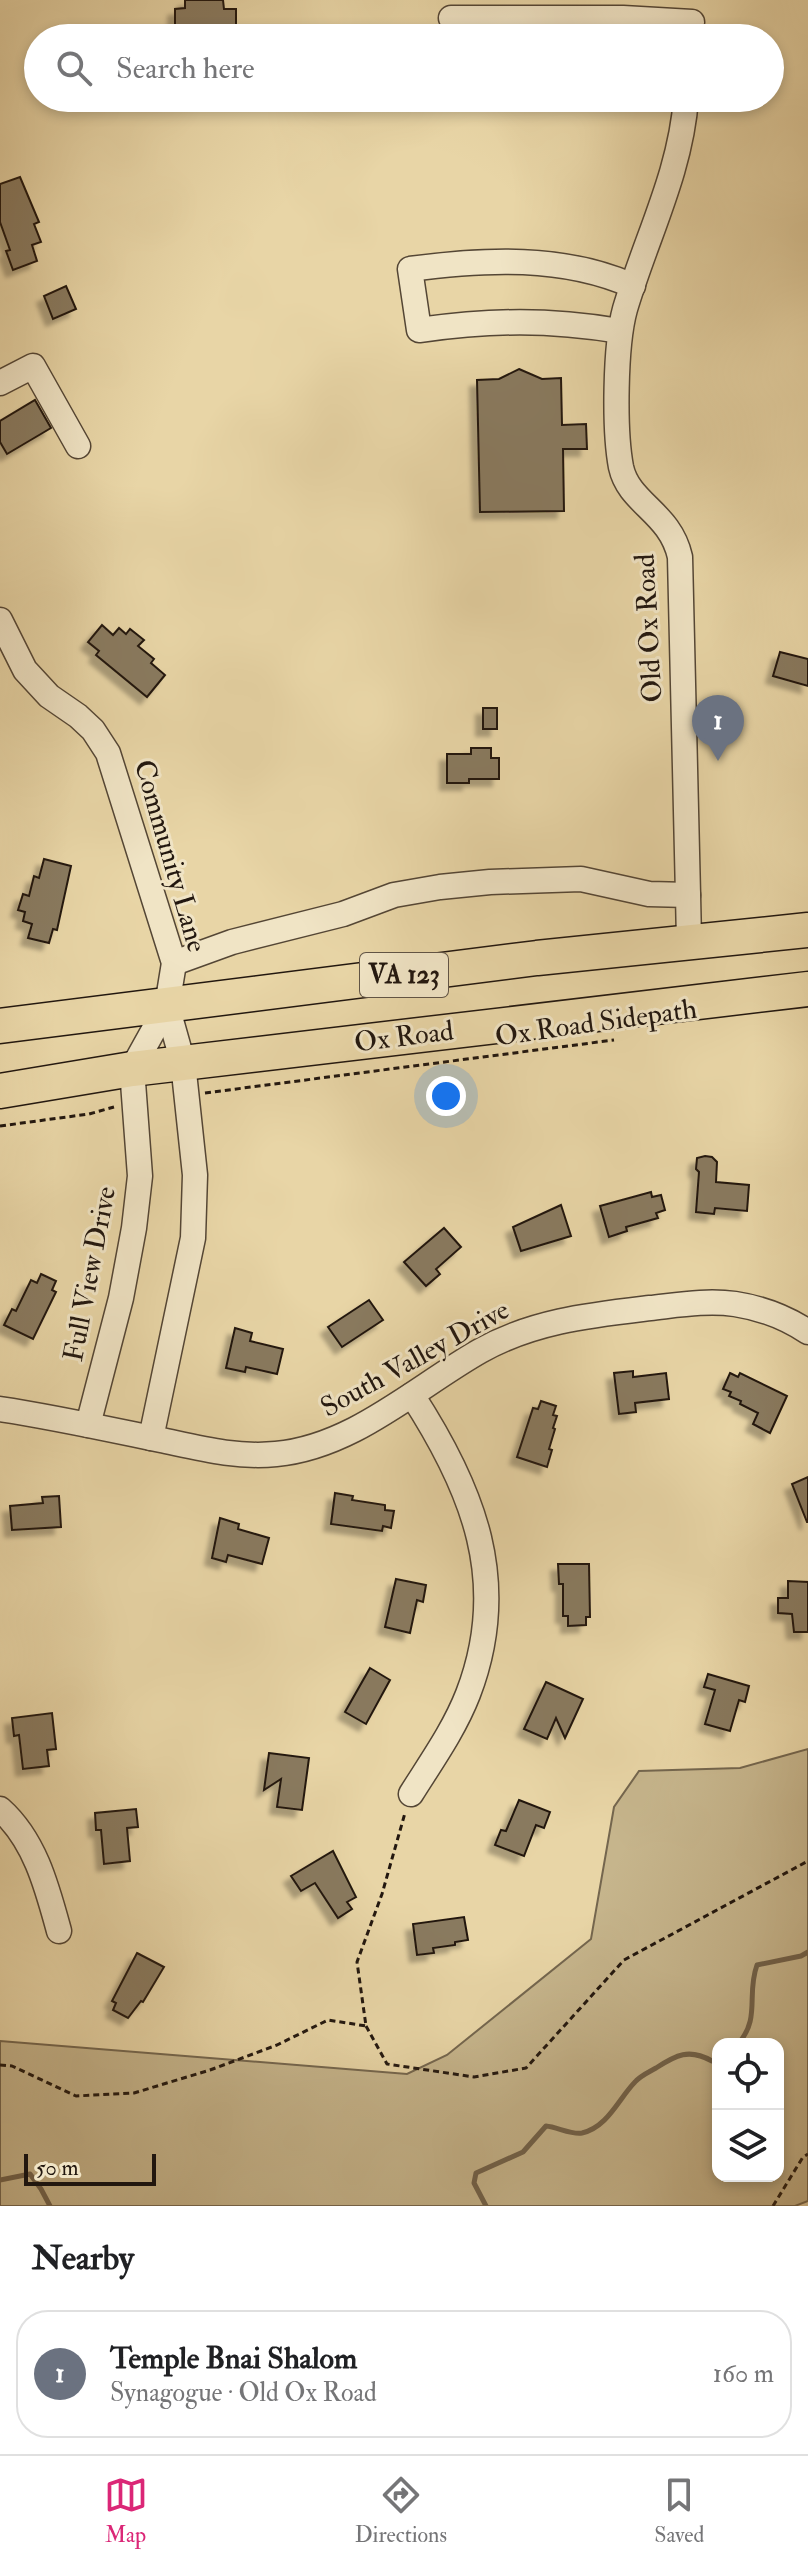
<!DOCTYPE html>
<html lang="en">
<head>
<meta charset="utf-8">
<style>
	body { margin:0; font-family:"IM FELL Double Pica",serif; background:#f6f6f6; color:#202124 }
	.controls { position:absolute; right:24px; bottom:24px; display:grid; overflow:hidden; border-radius:16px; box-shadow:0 4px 12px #0003 }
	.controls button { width:72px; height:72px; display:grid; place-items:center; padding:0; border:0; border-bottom:2px solid #e0e0e0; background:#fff; color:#202124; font:40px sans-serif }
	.scale { position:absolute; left:24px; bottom:20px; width:132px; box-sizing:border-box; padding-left:8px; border:4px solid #22170f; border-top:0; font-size:22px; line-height:28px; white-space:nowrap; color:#22170f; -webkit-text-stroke:6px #f0e4c5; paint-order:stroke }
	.you { position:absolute; left:446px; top:1096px; width:28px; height:28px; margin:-20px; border:6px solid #fff; border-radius:50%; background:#1a73e8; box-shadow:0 0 0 12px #1a73e833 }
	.badge { display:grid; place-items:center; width:52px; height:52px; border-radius:50%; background:#db2777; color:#fff; font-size:26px; font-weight:700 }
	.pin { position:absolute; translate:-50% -66px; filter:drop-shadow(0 2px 4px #0008) }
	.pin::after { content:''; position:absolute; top:42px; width:28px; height:24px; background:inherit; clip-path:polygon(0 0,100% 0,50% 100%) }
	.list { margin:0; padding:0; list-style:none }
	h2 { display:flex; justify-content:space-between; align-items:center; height:104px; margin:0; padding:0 32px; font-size:34px }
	h2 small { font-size:26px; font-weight:400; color:#757577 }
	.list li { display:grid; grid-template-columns:52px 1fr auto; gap:24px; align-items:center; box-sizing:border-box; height:128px; margin:0 16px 16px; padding:0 16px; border:2px solid #e0e0e0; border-radius:32px }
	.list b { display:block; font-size:30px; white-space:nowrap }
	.list p { margin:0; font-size:26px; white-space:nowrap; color:#757577 }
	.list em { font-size:26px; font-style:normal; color:#757577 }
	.icon { flex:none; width:44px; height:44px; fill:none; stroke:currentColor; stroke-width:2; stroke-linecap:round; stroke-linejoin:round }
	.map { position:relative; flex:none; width:808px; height:2206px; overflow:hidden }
	.search { position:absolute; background:#fff; box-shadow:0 4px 12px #0003; left:24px; right:24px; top:24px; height:88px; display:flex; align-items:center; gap:20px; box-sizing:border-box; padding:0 28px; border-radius:44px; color:#757577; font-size:30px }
	.sheet { height:248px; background:#fff }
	nav { display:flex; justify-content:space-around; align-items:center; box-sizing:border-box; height:112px; border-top:2px solid #e0e0e0; background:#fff; font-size:22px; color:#757577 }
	nav a { display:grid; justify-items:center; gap:4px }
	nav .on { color:#db2777 }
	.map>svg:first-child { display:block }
	.green { fill:#c6b58c; stroke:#74664e; stroke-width:2; fill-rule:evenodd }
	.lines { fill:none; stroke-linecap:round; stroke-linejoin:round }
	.stream { stroke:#71624b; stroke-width:5 }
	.building { fill:#897a5e; stroke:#22170f; stroke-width:2; filter:url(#shadow) }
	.minor-casing { stroke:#544635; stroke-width:27 }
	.highway-casing { stroke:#22170f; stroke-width:37 }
	.path { stroke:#22170f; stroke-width:3; stroke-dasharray:6 4; stroke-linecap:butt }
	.minor { stroke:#f0e4c5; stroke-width:24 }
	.highway { stroke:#e8d5a6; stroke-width:34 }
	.labels { text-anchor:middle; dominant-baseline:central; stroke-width:6; stroke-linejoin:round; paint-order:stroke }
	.shield { fill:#f0e4c5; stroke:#605446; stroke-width:2 }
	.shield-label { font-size:26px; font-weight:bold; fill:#22170f }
	.street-label { font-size:28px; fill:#22170f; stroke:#f0e4c5 }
</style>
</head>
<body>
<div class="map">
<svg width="808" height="2206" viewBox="0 0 808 2206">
	<defs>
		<filter id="shadow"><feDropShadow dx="-7" dy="7" stdDeviation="2" flood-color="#0004"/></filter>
	</defs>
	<rect width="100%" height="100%" fill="#e8d5a6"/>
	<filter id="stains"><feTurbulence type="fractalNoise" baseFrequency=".0025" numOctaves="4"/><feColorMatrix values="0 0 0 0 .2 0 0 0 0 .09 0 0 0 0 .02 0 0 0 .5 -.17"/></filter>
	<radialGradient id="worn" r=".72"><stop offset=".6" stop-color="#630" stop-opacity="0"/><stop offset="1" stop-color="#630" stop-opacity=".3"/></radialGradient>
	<path class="green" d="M808 1749V2201L795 2206H0V2041L407 2074 447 2055 591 1939 614 1807 639 1771 740 1768ZM718 2044H778V2176H718Z"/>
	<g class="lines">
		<g class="stream">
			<path d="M738 2044C761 2018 746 1995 757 1965L801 1956 808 1952"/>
			<path d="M0 2180 30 2174 41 2189 50 2206"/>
			<path d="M486 2206 474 2183 476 2173 523 2152 546 2126C557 2127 572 2135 582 2133 608 2127 619 2098 635 2082 640 2076 649 2072 656 2068 676 2055 689 2048 712 2061L718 2057"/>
		</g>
	</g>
	<g class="building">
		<path d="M185 0H223L224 9H236V26L175 25V9L185 8Z"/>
		<path d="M20 177 39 222 34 224 41 242 32 245 37 261 13 270 6 251 10 250 0 222V184Z"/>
		<path d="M66 286 76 309 53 319 44 296Z"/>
		<path d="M519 369 542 379 561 378 562 425 586 424 587 449H563L564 511 480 512 477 380 499 379Z"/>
		<path d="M35 400 51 428 7 454 0 442V421Z"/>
		<path d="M102 625 113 635 119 628 126 634 130 629 144 640 138 646 154 659 151 663 165 675 147 697 96 655 99 651 88 642Z"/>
		<path d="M780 652 808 659V686L773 676Z"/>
		<rect x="483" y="708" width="14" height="21"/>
		<path d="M471 748H491V758H499V779H469V783H447V754H471Z"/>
		<path d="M44 859 71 866 57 930 53 929 49 943 28 938 32 924 23 921 25 912 18 910 23 894 29 896 34 876 39 878Z"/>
		<path d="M705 1156 712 1157 717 1162 716 1182 749 1185 747 1211 715 1208 714 1214 696 1212 699 1172 696 1169 697 1158Z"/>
		<path d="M651 1192 652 1197 661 1195 665 1210 656 1213 658 1218 626 1227 627 1231 609 1237 600 1206Z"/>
		<path d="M561 1205 571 1236 521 1251 513 1227Z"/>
		<path d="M444 1228 461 1247 436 1269 440 1274 426 1286 404 1262Z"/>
		<path d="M41 1274 56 1281 52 1290 56 1292 33 1339 4 1325 12 1309 16 1311 31 1280 37 1283Z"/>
		<path d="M369 1300 383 1320 342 1347 328 1327Z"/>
		<path d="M235 1328 252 1333 250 1341 283 1349 277 1374 246 1367 245 1372 226 1368Z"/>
		<path d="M633 1371V1377L666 1373 669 1399 635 1403 636 1412 619 1414 614 1373Z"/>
		<path d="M730 1373 738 1377 740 1373 787 1396 770 1433 753 1424 758 1413 740 1404 741 1401 729 1396 731 1392 723 1389Z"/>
		<path d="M541 1401 556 1406 553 1415 557 1416 553 1428 555 1429 549 1449 552 1450 547 1467 517 1457 533 1408 538 1409Z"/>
		<path d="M808 1477V1522H807L792 1484Z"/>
		<path d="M335 1493 353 1496 352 1500 385 1505V1510L394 1511 391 1528 383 1526 382 1531 331 1524Z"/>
		<path d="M59 1496 61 1527 12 1530 10 1506 43 1503 42 1497Z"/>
		<path d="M220 1518 239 1524 238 1529 269 1538 262 1564 228 1555 226 1562 212 1558Z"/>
		<path d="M558 1564H589L590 1617H586V1625L568 1626V1616H563V1584H559Z"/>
		<path d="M396 1579 426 1585 423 1602 417 1600 410 1633 385 1627Z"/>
		<path d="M788 1581 808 1582V1632H794L792 1614 778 1613V1598H788Z"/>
		<path d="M370 1668 390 1680 366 1724 345 1712Z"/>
		<path d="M708 1674 749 1686 745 1702 739 1700 730 1731 705 1724 715 1690 704 1687Z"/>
		<path d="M546 1682 583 1699 565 1738 556 1718 547 1739 524 1729Z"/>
		<path d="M52 1713 56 1749 47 1750 49 1766 23 1769 19 1735 14 1736 12 1718Z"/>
		<path d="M269 1753 309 1758 302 1810 277 1807 281 1779 264 1790Z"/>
		<path d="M519 1800 550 1812 544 1828 536 1825 524 1856 495 1845 501 1830 506 1831Z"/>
		<path d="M136 1809 138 1827 127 1828 130 1861 104 1864 101 1830H96L95 1813Z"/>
		<path d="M333 1851 356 1897 347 1902 352 1909 338 1918 315 1883 301 1891 291 1876Z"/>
		<path d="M464 1917 468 1940 455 1942V1945L433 1948 434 1953 417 1955 413 1924Z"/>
		<path d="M137 1953 164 1967 143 2002 141 2001 128 2018 113 2010 116 2003 112 2001Z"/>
	</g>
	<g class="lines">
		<g class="minor-casing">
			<g id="minor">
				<path d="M451 18H623L692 22"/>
				<path d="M686 98C681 172 646 238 625 309 615 345 614 430 621 467 629 504 670 512 680 557L688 895"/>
				<path d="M620 331C548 319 492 320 419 330L410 269C485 259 563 255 633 286"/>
				<path d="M0 383 33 366 78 446"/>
				<path d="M0 620 25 670 49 696 78 716 93 730 108 753 174 963 167 1006 132 1069 140 1176 134 1228 121 1298 88 1425"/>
				<path d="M174 963 232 942 343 914 394 895 440 887 490 882 581 879 649 894 688 895 689 941"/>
				<path d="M0 1409C54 1417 108 1429 161 1440 199 1448 237 1458 276 1454 353 1447 415 1388 480 1351 533 1321 591 1315 650 1308 678 1305 707 1300 735 1304 761 1308 787 1318 808 1332"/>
				<path d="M151 1438 193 1238 195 1175 183 1063 167 1006"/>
				<path d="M411 1794C431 1762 454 1730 468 1694 511 1582 473 1489 412 1395"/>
				<path d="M0 1809C35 1840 47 1887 59 1931"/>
			</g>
		</g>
		<g class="highway-casing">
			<g id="highway">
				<path d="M0 1026 537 958 808 930"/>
				<path d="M0 1091 132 1069 808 989"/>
			</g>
		</g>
		<g class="path">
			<path d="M205 1093 614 1040"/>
			<path d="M0 1126 89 1114 114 1107"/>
			<path d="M366 2026 387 2064 474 2077 526 2068 624 1960 808 1861"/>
			<path d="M0 2065 12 2066 76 2096 134 2093 210 2070 277 2045 328 2020 366 2026 357 1962 382 1894 405 1813"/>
			<path d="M773 2206 803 2157 808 2154"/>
		</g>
		<use href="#minor" class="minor"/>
		<use href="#highway" class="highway"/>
	</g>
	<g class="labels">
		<rect class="shield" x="360" y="953" width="88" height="44" rx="6"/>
		<g class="shield-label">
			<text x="404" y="975">VA 123</text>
		</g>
		<g class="street-label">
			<text transform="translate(649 628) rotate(-93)">Old Ox Road</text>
			<text transform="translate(170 856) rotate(74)">Community Lane</text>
			<text transform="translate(596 1023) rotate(-8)">Ox Road Sidepath</text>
			<text transform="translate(404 1037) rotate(-7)">Ox Road</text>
			<text transform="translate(90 1274) rotate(-79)">Full View Drive</text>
			<text transform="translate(415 1359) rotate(-29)">South Valley Drive</text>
		</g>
	</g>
	<rect width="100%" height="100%" filter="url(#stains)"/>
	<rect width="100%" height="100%" fill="url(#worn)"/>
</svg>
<div class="controls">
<button><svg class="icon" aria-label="locate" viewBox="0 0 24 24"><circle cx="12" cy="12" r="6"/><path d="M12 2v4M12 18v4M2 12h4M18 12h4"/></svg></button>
<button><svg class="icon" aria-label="layers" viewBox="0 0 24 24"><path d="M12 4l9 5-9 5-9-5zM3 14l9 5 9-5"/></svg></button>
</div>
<div class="scale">50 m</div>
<div class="you"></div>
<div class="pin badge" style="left:718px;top:761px;background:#6b7280">1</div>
<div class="search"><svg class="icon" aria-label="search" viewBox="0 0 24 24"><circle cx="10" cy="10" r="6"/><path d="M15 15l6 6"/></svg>Search here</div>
</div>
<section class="sheet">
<h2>Nearby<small></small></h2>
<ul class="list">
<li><span class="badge" style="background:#6b7280">1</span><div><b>Temple Bnai Shalom</b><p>Synagogue · Old Ox Road</p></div><em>160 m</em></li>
</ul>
</section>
<nav>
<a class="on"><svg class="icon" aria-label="map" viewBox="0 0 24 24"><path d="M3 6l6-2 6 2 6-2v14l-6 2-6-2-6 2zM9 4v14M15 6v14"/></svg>Map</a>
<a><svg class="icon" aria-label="directions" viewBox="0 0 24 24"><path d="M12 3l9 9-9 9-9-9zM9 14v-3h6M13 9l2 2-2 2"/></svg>Directions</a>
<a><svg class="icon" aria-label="saved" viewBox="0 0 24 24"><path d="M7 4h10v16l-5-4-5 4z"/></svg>Saved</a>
</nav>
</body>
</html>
